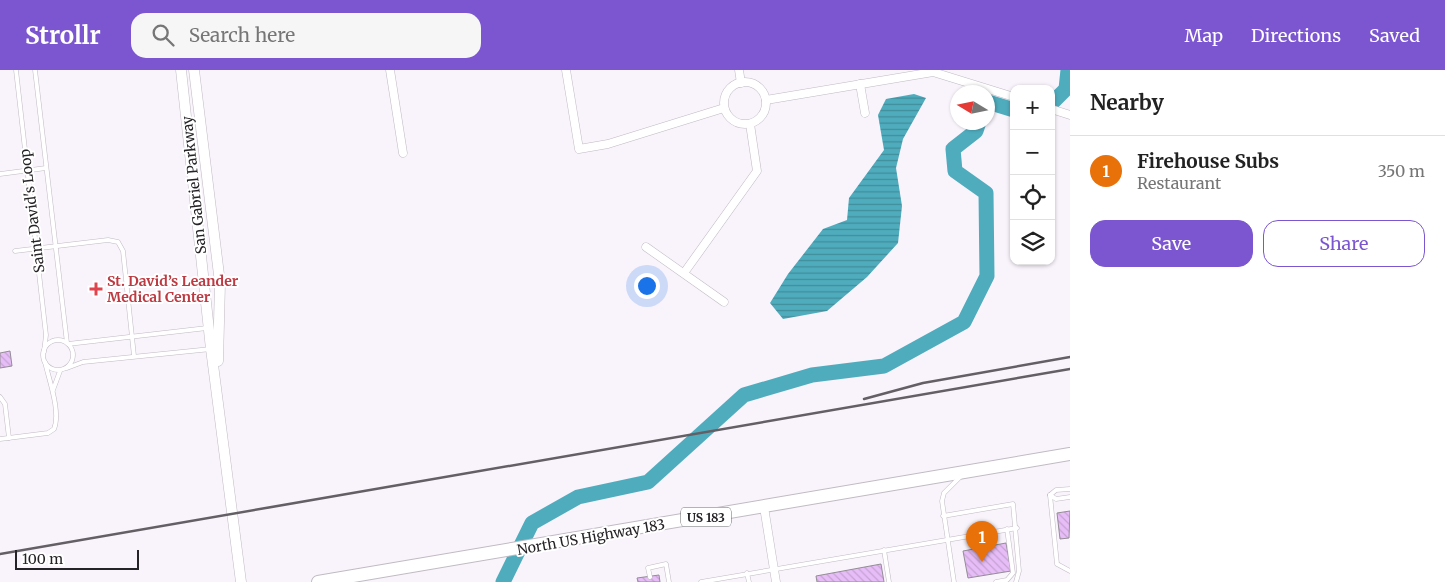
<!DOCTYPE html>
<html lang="en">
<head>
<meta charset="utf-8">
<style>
	body { margin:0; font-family:Merriweather,serif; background:#f6f6f6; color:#222 }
	.controls { position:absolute; right:15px; top:15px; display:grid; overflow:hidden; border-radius:10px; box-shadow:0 1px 4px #0004 }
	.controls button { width:45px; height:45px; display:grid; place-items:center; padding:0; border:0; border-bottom:1px solid #e0e0e0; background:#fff; color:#222; font:25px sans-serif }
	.compass { position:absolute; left:950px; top:15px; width:45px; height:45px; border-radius:50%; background:#fff; box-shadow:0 1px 4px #0004; rotate:280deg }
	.scale { position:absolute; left:15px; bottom:12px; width:124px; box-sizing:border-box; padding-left:5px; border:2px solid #262327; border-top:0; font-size:14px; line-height:18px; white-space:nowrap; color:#262327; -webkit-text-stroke:4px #fff; paint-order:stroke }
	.you { position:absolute; left:646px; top:215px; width:18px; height:18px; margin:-12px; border:4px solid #fff; border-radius:50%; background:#1a73e8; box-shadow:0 0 0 8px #1a73e833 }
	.badge { display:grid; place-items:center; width:32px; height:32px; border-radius:50%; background:#7b56d0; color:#fff; font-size:16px; font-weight:700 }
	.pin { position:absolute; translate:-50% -41px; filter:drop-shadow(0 1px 2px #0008) }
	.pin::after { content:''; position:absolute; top:26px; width:18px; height:15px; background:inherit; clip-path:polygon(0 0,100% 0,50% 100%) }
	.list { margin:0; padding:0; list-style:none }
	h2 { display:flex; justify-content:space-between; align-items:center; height:65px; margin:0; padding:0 20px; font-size:21px }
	h2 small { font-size:16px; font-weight:400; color:#767676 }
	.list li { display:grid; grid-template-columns:32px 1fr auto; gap:15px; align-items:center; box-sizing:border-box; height:70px; padding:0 20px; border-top:1px solid #e0e0e0 }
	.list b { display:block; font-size:19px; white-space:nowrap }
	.list p { margin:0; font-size:16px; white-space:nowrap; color:#767676 }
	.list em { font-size:16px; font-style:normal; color:#767676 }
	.actions { display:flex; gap:10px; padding:15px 20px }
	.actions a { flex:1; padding:11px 0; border:1px solid #7b56d0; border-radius:15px; text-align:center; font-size:18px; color:#7b56d0 }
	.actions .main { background:#7b56d0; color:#fff }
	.icon { flex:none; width:28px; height:28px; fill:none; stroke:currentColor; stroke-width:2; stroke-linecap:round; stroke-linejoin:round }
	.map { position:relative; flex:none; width:1070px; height:512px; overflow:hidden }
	header { display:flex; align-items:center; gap:30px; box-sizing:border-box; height:70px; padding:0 25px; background:#7b56d0; color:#fff }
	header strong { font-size:24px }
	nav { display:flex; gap:28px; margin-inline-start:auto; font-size:18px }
	.search { width:350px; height:45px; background:#f6f6f6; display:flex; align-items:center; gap:12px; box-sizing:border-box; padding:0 18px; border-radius:15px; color:#767676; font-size:19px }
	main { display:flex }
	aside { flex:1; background:#fff }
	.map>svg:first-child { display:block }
	.water { fill:url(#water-rules) }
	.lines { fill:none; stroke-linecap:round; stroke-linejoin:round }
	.river { stroke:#4facbd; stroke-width:15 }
	.building { fill:url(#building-back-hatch); stroke:#938d95 }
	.service-casing { stroke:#c0bac3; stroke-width:5 }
	.minor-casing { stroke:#c0bac3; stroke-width:9 }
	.tertiary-casing { stroke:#c0bac3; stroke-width:11 }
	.primary-casing { stroke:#c0bac3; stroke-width:14 }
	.service { stroke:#fff; stroke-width:4 }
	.minor { stroke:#fff; stroke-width:8 }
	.tertiary { stroke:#fff; stroke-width:10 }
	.primary { stroke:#fff; stroke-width:12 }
	.rail { stroke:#635f64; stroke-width:2.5 }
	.health-dot { fill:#e0444e; stroke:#fff; stroke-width:2 }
	.labels { text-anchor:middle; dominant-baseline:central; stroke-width:4; stroke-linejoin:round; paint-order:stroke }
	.shield { fill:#fff; stroke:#676568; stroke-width:1 }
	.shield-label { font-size:12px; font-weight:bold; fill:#262327 }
	.street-label { font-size:14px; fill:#262327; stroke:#fff }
	.health-label { font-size:14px; font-weight:bold; fill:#be3a42; stroke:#fff; text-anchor:start }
</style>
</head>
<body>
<header>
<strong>Strollr</strong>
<div class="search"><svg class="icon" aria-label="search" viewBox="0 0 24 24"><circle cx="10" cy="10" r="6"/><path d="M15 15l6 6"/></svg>Search here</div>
<nav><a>Map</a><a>Directions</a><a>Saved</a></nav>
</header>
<main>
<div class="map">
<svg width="1070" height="512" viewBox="0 0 1070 512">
	<defs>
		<pattern id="water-rules" width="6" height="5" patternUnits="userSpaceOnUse" patternTransform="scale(1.25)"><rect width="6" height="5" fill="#4facbd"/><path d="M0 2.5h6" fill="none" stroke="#418c9a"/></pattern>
		<pattern id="building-back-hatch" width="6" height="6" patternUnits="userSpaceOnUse" patternTransform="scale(1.25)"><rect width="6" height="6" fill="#e7bdf7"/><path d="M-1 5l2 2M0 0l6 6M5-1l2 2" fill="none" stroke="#c6a2d4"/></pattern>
	</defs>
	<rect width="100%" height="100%" fill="#f9f3fc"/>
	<path class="water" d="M914 24 926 28 903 69 896 98 902 136 898 173 867 207 827 241 783 249 770 233 788 204 823 159 847 150 849 128 884 80 878 45 886 29Z"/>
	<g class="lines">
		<g class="river">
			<path d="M988 32 1014 40"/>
			<path d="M1051 34 1066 19 1068 0"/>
			<path d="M503 512 532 453 578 427 648 412 744 325 812 305 884 296 964 252 987 206 986 123 955 101 953 79 976 61 979 52"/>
		</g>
	</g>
	<g class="building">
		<path d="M10 281 12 296 0 298V283Z"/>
		<path d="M1070 441 1069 468 1060 469 1057 443Z"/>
		<path d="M1006 473 1011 501 968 508 963 481Z"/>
		<path d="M881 494 884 512H817L816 506Z"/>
		<path d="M659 505 660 512H638L637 508Z"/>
	</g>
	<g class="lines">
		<g class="service-casing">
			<g id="service">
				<path d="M16 0 46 265 44 282"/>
				<path d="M35 0 67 273"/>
				<path d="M0 104 46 98"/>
				<path d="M15 181 108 170 118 172 123 181 134 286"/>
				<circle cx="58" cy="285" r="15"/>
				<path d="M68 274 207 258"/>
				<path d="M67 298 83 292 211 279"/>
				<path d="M53 320 60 301"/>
				<path d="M0 327 5 334 9 368"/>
				<path d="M0 369 48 363 54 359C61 342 49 310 45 292"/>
				<path d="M1050 425 1057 494 1070 501"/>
				<path d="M1050 425 1056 420 1070 419"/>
				<path d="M1050 425 1056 429 1070 427"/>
				<path d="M943 446 1013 434 1019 501 1016 512"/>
				<path d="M884 480 889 512"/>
				<path d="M747 503 749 512"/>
				<path d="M650 507 648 498 666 494 669 512"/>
				<path d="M701 512 1017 458"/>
				<path d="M954 512 942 431 944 423 960 407"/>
				<path d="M996 512 1007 510 1013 503 1007 459"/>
			</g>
		</g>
		<g class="minor-casing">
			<g id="minor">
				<path d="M390 0 403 83"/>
				<path d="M566 0 579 79 608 74 724 38"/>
				<path d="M739 0 741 13"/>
				<circle cx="745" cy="33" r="21"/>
				<path d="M860 14 865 43"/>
				<path d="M766 30 933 2 1014 27"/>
				<path d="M1051 39 1070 45"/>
				<path d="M646 177 724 232"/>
				<path d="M684 203 757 101 750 54"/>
				<path d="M764 437 776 512"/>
			</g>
		</g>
		<g class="tertiary-casing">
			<g id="tertiary">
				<path d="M181 0 211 279 241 512"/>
				<path d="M194 0 220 213 218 291"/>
			</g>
		</g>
		<g class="primary-casing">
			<path id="primary" d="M318 512 1070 384"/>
		</g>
		<use href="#service" class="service"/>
		<use href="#minor" class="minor"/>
		<use href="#tertiary" class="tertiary"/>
		<use href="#primary" class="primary"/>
		<g class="rail">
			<path d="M864 329 923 313 1070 287"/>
			<path d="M0 484 1070 299"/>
		</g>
	</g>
	<path class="health-dot" d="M93.5 211.5h5v5h5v5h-5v5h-5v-5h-5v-5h5z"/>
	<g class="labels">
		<rect class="shield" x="681" y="437.5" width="50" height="19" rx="4"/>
		<g class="shield-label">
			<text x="706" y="447">US 183</text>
		</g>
		<g class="street-label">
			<text transform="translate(194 115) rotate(-96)">San Gabriel Parkway</text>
			<text transform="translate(32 141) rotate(-97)">Saint David's Loop</text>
			<text transform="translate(591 467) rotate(-10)">North US Highway 183</text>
		</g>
		<g class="health-label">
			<text x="107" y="211">St. David’s Leander<tspan x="107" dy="16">Medical Center</tspan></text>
		</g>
	</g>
</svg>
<div class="controls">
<button>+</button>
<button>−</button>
<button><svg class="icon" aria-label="locate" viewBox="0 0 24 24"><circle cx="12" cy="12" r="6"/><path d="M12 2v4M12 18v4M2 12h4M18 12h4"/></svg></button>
<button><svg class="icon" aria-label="layers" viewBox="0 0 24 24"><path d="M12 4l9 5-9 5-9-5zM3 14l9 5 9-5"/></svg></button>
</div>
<svg class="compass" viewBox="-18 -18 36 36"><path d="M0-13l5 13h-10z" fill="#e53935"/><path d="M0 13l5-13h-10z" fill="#767676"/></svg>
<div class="scale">100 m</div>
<div class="you"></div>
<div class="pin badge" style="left:982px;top:492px;background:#e8710a">1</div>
</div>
<aside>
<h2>Nearby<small></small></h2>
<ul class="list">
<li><span class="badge" style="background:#e8710a">1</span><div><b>Firehouse Subs</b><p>Restaurant</p></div><em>350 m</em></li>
</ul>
<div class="actions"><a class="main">Save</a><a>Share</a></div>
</aside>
</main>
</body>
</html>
